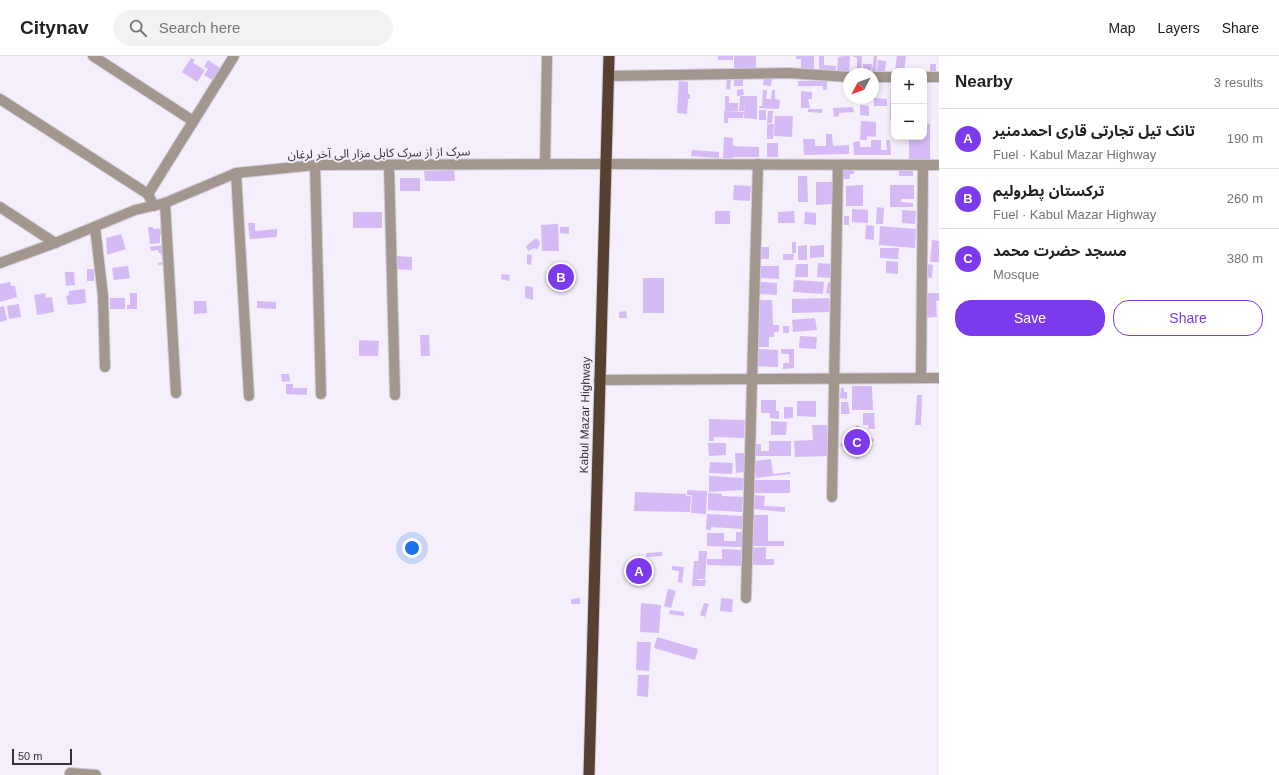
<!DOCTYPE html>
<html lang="en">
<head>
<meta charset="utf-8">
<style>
	body { margin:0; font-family:Helvetica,"Noto Sans Arabic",sans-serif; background:#f2f2f2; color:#202124 }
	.controls { position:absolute; right:12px; top:12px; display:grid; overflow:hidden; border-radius:8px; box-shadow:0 2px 6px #0003 }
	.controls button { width:36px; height:36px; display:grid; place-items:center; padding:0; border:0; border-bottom:1px solid #e0e0e0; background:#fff; color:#202124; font:20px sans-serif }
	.compass { position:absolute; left:843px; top:12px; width:36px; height:36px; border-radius:50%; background:#fff; box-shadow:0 2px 6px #0003; rotate:229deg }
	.scale { position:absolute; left:12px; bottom:10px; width:60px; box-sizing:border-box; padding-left:4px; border:2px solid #36313d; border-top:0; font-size:11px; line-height:14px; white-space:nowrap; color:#36313d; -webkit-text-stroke:3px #f4effb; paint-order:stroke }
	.you { position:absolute; left:412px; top:492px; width:14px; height:14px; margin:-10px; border:3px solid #fff; border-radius:50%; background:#1a73e8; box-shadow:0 0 0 6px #1a73e833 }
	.badge { display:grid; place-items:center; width:26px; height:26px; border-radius:50%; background:#7c3aed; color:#fff; font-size:13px; font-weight:700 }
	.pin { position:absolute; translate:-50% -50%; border:2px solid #fff; box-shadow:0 1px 4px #0006 }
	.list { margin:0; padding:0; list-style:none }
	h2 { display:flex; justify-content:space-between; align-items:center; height:52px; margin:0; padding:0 16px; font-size:17px }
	h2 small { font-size:13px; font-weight:400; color:#757577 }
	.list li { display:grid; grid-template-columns:26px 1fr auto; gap:12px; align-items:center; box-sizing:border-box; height:60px; padding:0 16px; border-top:1px solid #e0e0e0 }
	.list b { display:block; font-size:15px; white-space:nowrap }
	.list p { margin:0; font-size:13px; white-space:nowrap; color:#757577 }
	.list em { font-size:13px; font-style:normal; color:#757577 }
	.actions { display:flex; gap:8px; padding:12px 16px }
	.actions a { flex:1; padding:9px 0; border:1px solid #7c3aed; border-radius:16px; text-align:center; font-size:14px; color:#7c3aed }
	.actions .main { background:#7c3aed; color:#fff }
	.icon { flex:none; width:22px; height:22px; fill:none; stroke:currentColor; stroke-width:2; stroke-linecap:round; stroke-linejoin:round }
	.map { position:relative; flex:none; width:939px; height:719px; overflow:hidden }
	header { display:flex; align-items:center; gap:24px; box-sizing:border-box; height:56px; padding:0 20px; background:#fff; border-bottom:1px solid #e0e0e0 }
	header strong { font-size:19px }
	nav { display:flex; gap:22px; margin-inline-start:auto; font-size:14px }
	.search { width:280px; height:36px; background:#f2f2f2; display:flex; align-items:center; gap:10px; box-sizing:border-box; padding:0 14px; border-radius:22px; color:#757577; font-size:15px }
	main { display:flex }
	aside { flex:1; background:#fff }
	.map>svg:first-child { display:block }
	.building { fill:#d5baf5 }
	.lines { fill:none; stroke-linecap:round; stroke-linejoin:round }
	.minor-casing { stroke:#d2cdd9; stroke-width:12 }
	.tertiary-casing { stroke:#d2cdd9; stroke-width:12 }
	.trunk-casing { stroke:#d2cdd9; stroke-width:13 }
	.minor { stroke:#a3968f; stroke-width:10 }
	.tertiary { stroke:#a3968f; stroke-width:10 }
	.trunk { stroke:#564032; stroke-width:11 }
	.labels { text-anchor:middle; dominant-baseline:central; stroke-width:4; stroke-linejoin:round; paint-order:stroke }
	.street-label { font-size:12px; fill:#36313d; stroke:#f4effb }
</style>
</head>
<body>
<header>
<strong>Citynav</strong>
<div class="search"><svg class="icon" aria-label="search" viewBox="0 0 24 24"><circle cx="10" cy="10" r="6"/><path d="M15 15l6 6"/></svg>Search here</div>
<nav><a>Map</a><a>Layers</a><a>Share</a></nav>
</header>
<main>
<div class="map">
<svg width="939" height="719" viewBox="0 0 939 719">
	<rect width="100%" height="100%" fill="#f4effb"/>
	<g class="building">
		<rect x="718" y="0" width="15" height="4"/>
		<path d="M734 0H756V14L734 13Z"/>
		<path d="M796 0H814V14H801V3H796Z"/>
		<path d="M819 0H824V9L836 10 835 16 819 15Z"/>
		<path d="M844 0H850L849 16H837L838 1Z"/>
		<path d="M852 0H862L861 17H857V2Z"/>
		<path d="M874 0H877L876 16 872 15Z"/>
		<path d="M897 0H906L904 15H895Z"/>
		<path d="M191 2 195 4 193 7 205 14 197 26 182 16Z"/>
		<path d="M208 4 220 12 212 24 204 19 208 13 204 11Z"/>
		<path d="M878 4 886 5 885 15H877Z"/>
		<path d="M863 8H872L871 16 863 15Z"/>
		<rect x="930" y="8" width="6" height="8"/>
		<rect x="734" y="21" width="9" height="9"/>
		<path d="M764 21 772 22 771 30 763 29Z"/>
		<path d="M727 22H731L730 34 726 33Z"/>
		<path d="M679 25 688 26V38H690V43H688L687 58 677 57Z"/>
		<path d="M798 25H827V34H823V30H798Z"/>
		<path d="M891 28H894V63H890Z"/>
		<path d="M743 33 744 39 737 40V34Z"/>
		<path d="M763 34H767L766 43H771L772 34H775V43L780 44 779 53 759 52 760 50H762Z"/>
		<path d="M801 35 812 36V43H808L810 52H801Z"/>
		<path d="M725 40H729V47H738V55H725Z"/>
		<path d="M740 40H757V63L744 62 745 41 744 55H739Z"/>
		<path d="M874 42 887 43V50H874Z"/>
		<path d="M860 49 869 50V60L860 59Z"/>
		<path d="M853 51 854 56 839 57V60L834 61 833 52Z"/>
		<path d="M808 53H822V57L808 56Z"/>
		<rect x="759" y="54" width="7" height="10"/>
		<path d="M724 55 744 56 743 62H728V67H724Z"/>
		<path d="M768 55H773L772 67H767Z"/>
		<path d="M775 60H793L792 81 774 80Z"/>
		<path d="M861 65 876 66V81L867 80V84H860Z"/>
		<path d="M767 68H774L773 83H767Z"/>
		<path d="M924 68H930V103H909V81H924Z"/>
		<path d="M826 78H832L833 90 849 89V98L804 99 803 83H815V90H826Z"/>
		<path d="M724 81 733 82V102H723Z"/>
		<path d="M871 84H881V94H887L886 84H890L891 99H854L853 86 860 85V91H871Z"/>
		<rect x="767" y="87" width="11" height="14"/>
		<path d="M733 90 759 91V101H733Z"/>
		<path d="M692 94 719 96V102L691 100Z"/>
		<path d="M843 113H854V118H850V123H843Z"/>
		<path d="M454 114 455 125H425L424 115Z"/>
		<path d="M913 114V120H899V115Z"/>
		<path d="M798 120H807L808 146H798Z"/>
		<rect x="400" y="122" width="20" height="13"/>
		<path d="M816 126H833V148L816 149Z"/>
		<path d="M734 129 751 130 750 145 733 144Z"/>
		<path d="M863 129V150H846V130Z"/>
		<path d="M890 129H914V143H901V146L913 147V151H890Z"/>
		<path d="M877 151 884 152 883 168H876Z"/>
		<path d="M852 153 868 154V167L852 166Z"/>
		<path d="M902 154 916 155 915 168 902 167Z"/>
		<rect x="715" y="155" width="15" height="13"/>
		<path d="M794 155 795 167H778V156Z"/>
		<rect x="353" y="156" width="29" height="16"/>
		<path d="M805 156 816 157V169L804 168Z"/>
		<rect x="844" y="160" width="5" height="9"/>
		<path d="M248 167H255V175L277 173V181L250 183Z"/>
		<path d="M558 168 559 195H542L541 169Z"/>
		<path d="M866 169 874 170V184L865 183Z"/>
		<path d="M880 170 916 173 915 192 879 189Z"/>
		<path d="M148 171H153V173L164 172V178L160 179V187L150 188Z"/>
		<path d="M560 171H569V178L560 177Z"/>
		<path d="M121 178 126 193 107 199 106 182Z"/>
		<path d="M536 182 540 186 539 190 536 194 535 192 528 195 526 190Z"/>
		<path d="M932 184 939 185V206H930Z"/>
		<rect x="792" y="186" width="4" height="11"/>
		<path d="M164 189 167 208 158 209V207L162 206 161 197H159L158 194 151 195 150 191Z"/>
		<path d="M807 189V204H798V190Z"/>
		<path d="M824 189V201L810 202V190Z"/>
		<rect x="761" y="191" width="8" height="12"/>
		<path d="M880 192H899L898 203 880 202Z"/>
		<path d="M527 198 532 199 531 209 527 208Z"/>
		<path d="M783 198H794L793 204H783Z"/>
		<path d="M396 200 412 201V214L396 213Z"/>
		<path d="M886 205 898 206V218L886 217Z"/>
		<path d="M818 207 832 208 831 222 817 221Z"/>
		<path d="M796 208H808V221H795Z"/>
		<path d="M926 208 933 209 932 222 925 221Z"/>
		<path d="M128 210 130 222 114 224 112 212Z"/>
		<path d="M761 210H779V223L760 222Z"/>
		<rect x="87" y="213" width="7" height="12"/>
		<path d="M65 216H74L75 229 66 230Z"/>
		<path d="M502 218 510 219 509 225 501 223Z"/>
		<rect x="643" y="222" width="21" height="35"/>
		<path d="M794 224 824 226 823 238 793 236Z"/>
		<path d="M10 226 11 230H15L17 241 0 246V228Z"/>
		<path d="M760 226 777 227V239L760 238Z"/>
		<path d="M828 226 833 227 831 238 826 237Z"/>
		<path d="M525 230 533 231V244L525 242Z"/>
		<path d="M85 233 86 247 68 249 66 240 69 239V235Z"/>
		<path d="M45 237 46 242 52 241 54 256 37 259 34 239Z"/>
		<path d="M130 237H137V253H127V249H130Z"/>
		<path d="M925 237H939V245H936L937 261 925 262Z"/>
		<rect x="110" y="242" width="15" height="11"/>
		<path d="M829 242 830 256 792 257V243Z"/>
		<path d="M758 244H772L773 269H779V276H774V281H769V291H759Z"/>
		<path d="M194 245H206L207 257 194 258Z"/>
		<path d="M257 245 276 246V253L257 252Z"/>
		<path d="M19 248 21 261 9 263 7 250Z"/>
		<path d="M4 250 7 264 0 266V251Z"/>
		<path d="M626 255 627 262H619V256Z"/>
		<path d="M815 262 817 274 793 276 792 264Z"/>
		<rect x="783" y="270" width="6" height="7"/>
		<path d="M420 279H429L430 300H421Z"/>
		<path d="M800 280 817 281 816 293 799 292Z"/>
		<path d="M359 284 379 285 378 300H359Z"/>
		<path d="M757 293 778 294V311L756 310Z"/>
		<path d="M781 293H794V312L783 313V307H789V298H781Z"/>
		<path d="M281 318H289L290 325 282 326Z"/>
		<path d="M286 328H293V332H307V339L286 338Z"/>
		<path d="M852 330H872L873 354H852Z"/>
		<path d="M841 331 844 332V336H847V343L840 342Z"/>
		<path d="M917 339H922L921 369H915Z"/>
		<path d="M761 344H776V355H779V363L770 362V357H761Z"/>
		<path d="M797 345H816V361L797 360Z"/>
		<path d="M841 346H848L850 358H841Z"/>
		<path d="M784 351H793V362L784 363Z"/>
		<path d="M863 357H874L875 373H868V369H863Z"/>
		<path d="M709 363 745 364 744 382 714 381 713 385H709Z"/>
		<path d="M771 365 787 366 786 379H771Z"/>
		<path d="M812 369H827L828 400 795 401 794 385 813 384Z"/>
		<path d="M857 369 874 384 857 403 840 389Z"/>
		<path d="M769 385H791V400H755V388H761V395H769Z"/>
		<path d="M708 387H726V399L709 400Z"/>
		<path d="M735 397H744L745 416 736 417Z"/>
		<path d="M771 403 773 418 790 416V418L756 422 754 405Z"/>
		<path d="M710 406 733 407 732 418 709 417Z"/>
		<path d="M709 420 744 422V434L709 436Z"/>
		<rect x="755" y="424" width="35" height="13"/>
		<path d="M687 434 707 435 706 458 691 457 692 439H687Z"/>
		<path d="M635 436 686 438V440H691L690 456 634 455Z"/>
		<path d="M708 437 722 438V440L743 441 742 456 708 454Z"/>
		<path d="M755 439 765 440 764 450 785 451V456L754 453Z"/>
		<path d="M707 458 743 460 742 473 711 471V474H706Z"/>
		<path d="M753 459H768V485H784V490H753Z"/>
		<path d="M736 476H742V491L707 490V477H724V485H736Z"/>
		<path d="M766 491V503H774V509H752V492Z"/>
		<path d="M722 493 741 494V510L707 509V503H722Z"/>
		<path d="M699 495H707L705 523H697Z"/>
		<path d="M662 496V500L646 501V497Z"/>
		<path d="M631 503 648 504 647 525 630 524Z"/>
		<path d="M694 505H698L697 524H706L705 530H692Z"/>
		<path d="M672 510 684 511 682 527 678 526 679 515 672 514Z"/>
		<path d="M668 533 676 535 671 552 664 550Z"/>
		<path d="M580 542V548H571V543Z"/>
		<path d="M721 542 733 543 732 556 720 555Z"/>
		<path d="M641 547 661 549 659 577 640 576Z"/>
		<path d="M704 547 709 548 705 561 700 559Z"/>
		<path d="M670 554 684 556V560L669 558Z"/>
		<path d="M657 581 698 593 695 604 654 592Z"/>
		<path d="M637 586H651L649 615 636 614Z"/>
		<path d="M638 619H649L648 641 637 640Z"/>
	</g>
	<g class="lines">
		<g class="minor-casing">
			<g id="minor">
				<path d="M93 0 193 65"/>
				<path d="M608 20 788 17 849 21"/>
				<path d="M873 21H894"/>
				<path d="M924 21H939"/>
				<path d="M0 43 148 138"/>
				<path d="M545 108 547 0"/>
				<path d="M315 109 321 338"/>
				<path d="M389 109 395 339"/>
				<path d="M236 117 249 340"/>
				<path d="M165 147 176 337"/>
				<path d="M154 150 148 138 234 0"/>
				<path d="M0 151 55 187"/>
				<path d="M95 171 103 240 105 311"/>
				<path d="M921 322 923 109"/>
				<path d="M599 324 939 322"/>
				<path d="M832 441 838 109"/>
				<path d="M746 542 758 108"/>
				<path d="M70 717 96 719"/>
			</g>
		</g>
		<g class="tertiary-casing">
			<path id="tertiary" d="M0 207 55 187 135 154 165 147 236 117 315 109 607 108 939 109"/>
		</g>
		<g class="trunk-casing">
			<path id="trunk" d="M589 719 609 0"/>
		</g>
		<use href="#minor" class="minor"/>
		<use href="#tertiary" class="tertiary"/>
		<use href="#trunk" class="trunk"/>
	</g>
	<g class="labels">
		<g class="street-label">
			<text transform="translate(379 97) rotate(-1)">سرک از از سرک کابل مزار الی آخر لرغان</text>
			<text transform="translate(585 359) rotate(-89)">Kabul Mazar Highway</text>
		</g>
	</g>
</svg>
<div class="controls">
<button>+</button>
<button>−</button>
</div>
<svg class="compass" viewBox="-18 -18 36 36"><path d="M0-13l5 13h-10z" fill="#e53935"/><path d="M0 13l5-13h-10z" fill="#757577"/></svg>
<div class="scale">50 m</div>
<div class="you"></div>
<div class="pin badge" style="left:639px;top:515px">A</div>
<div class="pin badge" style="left:561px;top:221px">B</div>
<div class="pin badge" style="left:857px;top:386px">C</div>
</div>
<aside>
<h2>Nearby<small>3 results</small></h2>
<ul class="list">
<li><span class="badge">A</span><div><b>تانک تیل تجارتی قاری احمدمنیر</b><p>Fuel · Kabul Mazar Highway</p></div><em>190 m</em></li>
<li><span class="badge">B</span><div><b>ترکستان پطرولیم</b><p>Fuel · Kabul Mazar Highway</p></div><em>260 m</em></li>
<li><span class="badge">C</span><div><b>مسجد حضرت محمد</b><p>Mosque</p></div><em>380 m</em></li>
</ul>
<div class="actions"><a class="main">Save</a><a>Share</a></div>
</aside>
</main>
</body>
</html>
